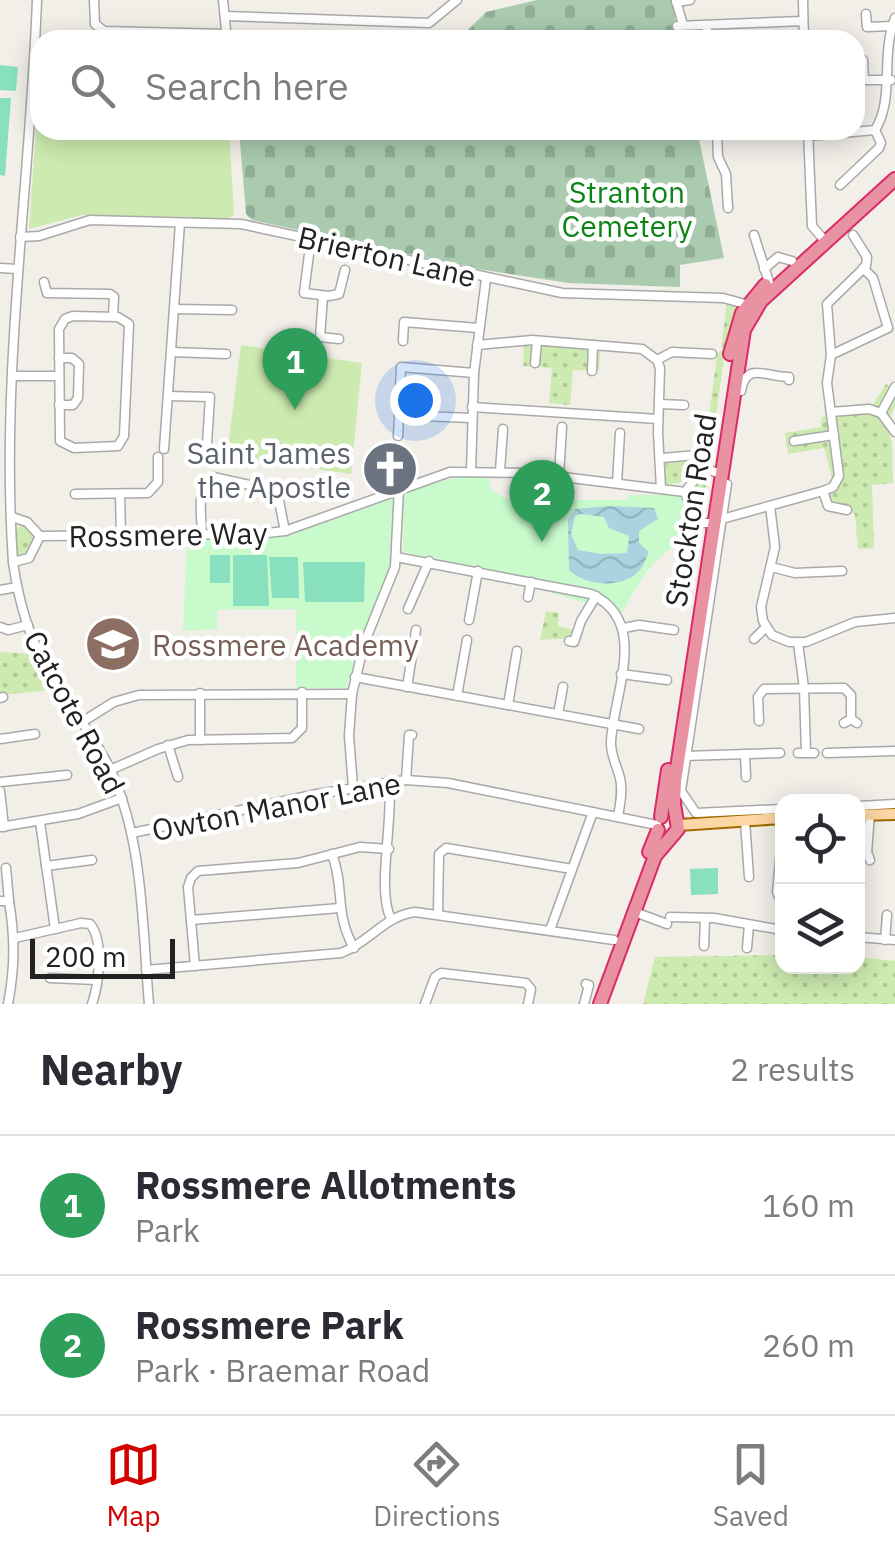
<!DOCTYPE html>
<html lang="en">
<head>
<meta charset="utf-8">
<style>
	body { margin:0; font-family:"IBM Plex Sans",sans-serif; background:#f2f2f3; color:#2b2b33 }
	.controls { position:absolute; right:30px; bottom:30px; display:grid; overflow:hidden; border-radius:20px; box-shadow:0 5px 25px #0003 }
	.controls button { width:90px; height:90px; display:grid; place-items:center; padding:0; border:0; border-bottom:2px solid #e1e1e2; background:#fff; color:#2b2b33; font:50px sans-serif }
	.scale { position:absolute; left:30px; bottom:25px; width:145px; box-sizing:border-box; padding-left:10px; border:5px solid #222; border-top:0; font-size:28px; line-height:35px; white-space:nowrap; color:#222; -webkit-text-stroke:8px #fff; paint-order:stroke }
	.you { position:absolute; left:415px; top:400px; width:35px; height:35px; margin:-25px; border:8px solid #fff; border-radius:50%; background:#1a73e8; box-shadow:0 0 0 15px #1a73e833 }
	.badge { display:grid; place-items:center; width:65px; height:65px; border-radius:50%; background:#d40000; color:#fff; font-size:32px; font-weight:700 }
	.pin { position:absolute; translate:-50% -82px; filter:drop-shadow(0 2px 5px #0008) }
	.pin::after { content:''; position:absolute; top:52px; width:35px; height:30px; background:inherit; clip-path:polygon(0 0,100% 0,50% 100%) }
	.list { margin:0; padding:0; list-style:none }
	h2 { display:flex; justify-content:space-between; align-items:center; height:130px; margin:0; padding:0 40px; font-size:42px }
	h2 small { font-size:32px; font-weight:400; color:#7c7c81 }
	.list li { display:grid; grid-template-columns:65px 1fr auto; gap:30px; align-items:center; box-sizing:border-box; height:140px; padding:0 40px; border-top:2px solid #e1e1e2 }
	.list b { display:block; font-size:38px; white-space:nowrap }
	.list p { margin:0; font-size:32px; white-space:nowrap; color:#7c7c81 }
	.list em { font-size:32px; font-style:normal; color:#7c7c81 }
	.icon { flex:none; width:55px; height:55px; fill:none; stroke:currentColor; stroke-width:2; stroke-linecap:round; stroke-linejoin:round }
	.map { position:relative; flex:none; width:895px; height:1004px; overflow:hidden }
	.search { position:absolute; background:#fff; box-shadow:0 5px 25px #0003; left:30px; right:30px; top:30px; height:110px; display:flex; align-items:center; gap:25px; box-sizing:border-box; padding:0 35px; border-radius:30px; color:#7c7c81; font-size:38px }
	.sheet { height:410px; background:#fff }
	nav { display:flex; justify-content:space-around; align-items:center; box-sizing:border-box; height:140px; border-top:2px solid #e1e1e2; background:#fff; font-size:28px; color:#7c7c81 }
	nav a { display:grid; justify-items:center; gap:5px }
	nav .on { color:#d40000 }
	.map>svg:first-child { display:block }
	.grass { fill:url(#grass-dots) }
	.cemetery { fill:url(#cemetery-stones) }
	.park { fill:#c8facc }
	.garden { fill:#cdebb0 }
	.pitch { fill:#88e0be }
	.water { fill:url(#water-waves); fill-rule:evenodd }
	.lines { fill:none; stroke-linecap:round; stroke-linejoin:round }
	.minor-casing { stroke:#a9a9a9; stroke-width:11 }
	.major-casing { stroke:#a06b00; stroke-width:14 }
	.highway-casing { stroke:#dc2a67; stroke-width:16 }
	.minor { stroke:#fff; stroke-width:8 }
	.major { stroke:#fcd6a4; stroke-width:10 }
	.highway { stroke:#e892a2; stroke-width:12 }
	.labels { text-anchor:middle; dominant-baseline:central; stroke-width:9; stroke-linejoin:round; paint-order:stroke }
	.park-label { font-size:30px; fill:#0c8416; stroke:#fff }
	.street-label { font-size:30px; fill:#222; stroke:#fff }
	.worship-label { font-size:30px; fill:#5b616d; stroke:#fff; text-anchor:end }
	.education-label { font-size:30px; fill:#785e54; stroke:#fff; text-anchor:start }
</style>
</head>
<body>
<div class="map">
<svg width="895" height="1004" viewBox="0 0 895 1004">
	<defs>
		<pattern id="grass-dots" width="8" height="8" patternUnits="userSpaceOnUse" patternTransform="scale(2.5)"><rect width="8" height="8" fill="#cdebb0"/><path d="M2 2h.1M6 6h.1" fill="none" stroke="#b0c997" stroke-width="1.8" stroke-linecap="round"/></pattern>
		<pattern id="cemetery-stones" width="16" height="16" patternUnits="userSpaceOnUse" patternTransform="scale(2.5)"><rect width="16" height="16" fill="#aacbaf"/><path d="M2 7V4a2 2 0 0 1 4 0v3zM10 15v-3a2 2 0 0 1 4 0v3z" fill="#92ae96"/></pattern>
		<pattern id="water-waves" width="16" height="10" patternUnits="userSpaceOnUse" patternTransform="scale(2.5)"><rect width="16" height="10" fill="#aad3df"/><path d="M0 5q4-4 8 0t8 0" fill="none" stroke="#92b5bf"/></pattern>
	</defs>
	<rect width="100%" height="100%" fill="#f2efe9"/>
	<g class="grass">
		<path d="M727 303 733 304 737 311 726 343 710 460 679 483 667 484 664 477 667 458 689 456 696 461 698 451H706L705 457 709 453V424L713 420 709 417 717 355 725 347 721 349Z"/>
		<path d="M524 341 601 346 599 371 573 370 570 405 549 403 552 368 523 366Z"/>
		<path d="M886 384 895 389V407L886 424 892 442 893 483 872 485 874 548 858 549 855 515 850 509 833 506 826 495 835 490 824 448 788 454 785 433 821 427V419L827 414 835 420 839 414 868 412Z"/>
		<path d="M708 471 701 519H700L695 514C694 500 690 479 708 471Z"/>
		<path d="M23 524 38 537 27 556H16L15 530Z"/>
		<path d="M546 611 559 613 558 626 575 630 573 638 540 640Z"/>
		<path d="M0 652 31 654 52 690 0 695Z"/>
		<path d="M782 955V966H858V957L895 961V1004H643L655 957Z"/>
	</g>
	<g class="cemetery">
		<path d="M537 0H673L678 40H458L486 12Z"/>
		<path d="M239 130H697L724 258 680 265V287L568 283 478 269 252 220 246 214Z"/>
	</g>
	<g class="park">
		<path d="M470 475H490V489L512 501 538 496 573 500H627L629 495H682L698 538C657 546 641 579 622 613L403 551V490Z"/>
		<path d="M394 497 392 560 346 688H296V609L218 610 217 629 183 631 187 540 291 535Z"/>
	</g>
	<g class="garden">
		<path d="M40 73V130H229L234 215 225 220 82 215 29 229Z"/>
		<path d="M241 345 362 363 351 474 227 456Z"/>
	</g>
	<g class="pitch">
		<path d="M0 65 18 67 16 91 0 90Z"/>
		<path d="M0 98H11L5 176 0 175Z"/>
		<rect x="210" y="555" width="20" height="28"/>
		<path d="M233 555H267L269 606H233Z"/>
		<path d="M269 557H298L299 598H272Z"/>
		<path d="M303 562H365L364 602H305Z"/>
		<path d="M718 868V894L691 895 690 869Z"/>
	</g>
	<path class="water" d="M609 506 654 508 658 519 639 531V543L649 552C646 557 645 563 642 567 627 590 586 587 569 570L568 520 575 509ZM582 514 604 517 609 528 629 536 627 553 601 554 578 550 571 534 575 516Z"/>
	<g class="lines">
		<g class="minor-casing">
			<g id="minor">
				<path d="M37 0C30 187 0 374 13 562 18 597 27 633 45 664 65 700 92 732 110 769 144 842 142 925 149 1004"/>
				<path d="M94 0 95 24 104 31 226 34"/>
				<path d="M223 0 227 40"/>
				<path d="M676 0 683 25"/>
				<path d="M803 0 804 40"/>
				<path d="M676 2 690 0"/>
				<path d="M866 14 867 27 892 26"/>
				<path d="M225 16 429 23 457 0"/>
				<path d="M677 26 803 21"/>
				<path d="M707 40V25"/>
				<path d="M863 60 864 80H891"/>
				<path d="M717 130 718 157 726 174 728 208"/>
				<path d="M808 130 812 226 826 242"/>
				<path d="M808 136 875 130C895 98 880 57 895 18"/>
				<path d="M840 185 879 148 881 143 875 130"/>
				<path d="M754 235 769 282"/>
				<path d="M20 237 39 236 90 220 241 224 562 293 723 298 749 305"/>
				<path d="M311 239 304 293 329 296 339 294 345 270"/>
				<path d="M0 268 17 269"/>
				<path d="M764 269 778 257 792 261"/>
				<path d="M44 282 47 293 110 294 114 297 113 316"/>
				<path d="M323 296 320 337 339 339"/>
				<path d="M176 309 232 310"/>
				<path d="M73 316 118 317 129 324 124 436 118 446 74 448 60 441 59 329 65 319Z"/>
				<path d="M403 341 404 322 478 328"/>
				<path d="M477 345 532 340 642 349 657 360 660 368 658 432 661 489"/>
				<path d="M172 352 226 354"/>
				<path d="M831 355 888 328 873 278 863 268"/>
				<path d="M657 360 672 352 712 354"/>
				<path d="M535 363 537 341"/>
				<path d="M592 371 593 345"/>
				<path d="M13 376H58"/>
				<path d="M400 387 401 367 474 373"/>
				<path d="M741 391C746 360 768 378 789 377V380"/>
				<path d="M168 396 210 397 207 444"/>
				<path d="M659 404 684 405"/>
				<path d="M59 405H73L78 398 79 364 72 358H59"/>
				<path d="M472 407 658 419"/>
				<path d="M831 412 869 409 881 413"/>
				<path d="M881 413 895 387"/>
				<path d="M881 413 895 432"/>
				<path d="M398 436 399 415 471 418"/>
				<path d="M794 441 834 435"/>
				<path d="M164 449 180 223"/>
				<path d="M662 458 697 455"/>
				<path d="M500 471 503 429"/>
				<path d="M471 472 474 373 486 279"/>
				<path d="M559 475 562 427"/>
				<path d="M617 483 620 433"/>
				<path d="M727 484 681 791 696 813 782 809"/>
				<path d="M823 491 828 506 847 510"/>
				<path d="M685 492 695 523H713"/>
				<path d="M685 492 704 468 721 474"/>
				<path d="M75 494 148 493 158 482V457"/>
				<path d="M120 494 121 536"/>
				<path d="M770 506 775 547 761 607 763 621 772 635 789 642H806L855 622 895 618"/>
				<path d="M12 517 27 522 40 536"/>
				<path d="M722 519 823 491 833 487 839 476 827 383 831 355 827 304 866 266 867 257 853 235"/>
				<path d="M202 535C202 516 195 487 213 477L273 490 278 496 285 531"/>
				<path d="M40 536 258 534 285 531 450 472 530 473 685 492"/>
				<path d="M396 557 591 594C650 621 614 692 611 741 610 754 617 766 620 778 623 791 620 804 618 817"/>
				<path d="M13 562 29 558 40 536"/>
				<path d="M771 567 795 573 842 571"/>
				<path d="M0 590 17 587"/>
				<path d="M528 597 531 582"/>
				<path d="M408 609 429 561"/>
				<path d="M469 620 478 571"/>
				<path d="M0 627 8 630 28 625"/>
				<path d="M624 628 639 625 674 630"/>
				<path d="M754 639 766 627"/>
				<path d="M569 641 574 642 581 621 596 596"/>
				<path d="M798 643 804 688 806 753"/>
				<path d="M621 674 667 680"/>
				<path d="M355 677 639 729"/>
				<path d="M407 687 416 630"/>
				<path d="M200 693V740"/>
				<path d="M457 696 467 640"/>
				<path d="M0 698 3 697"/>
				<path d="M508 705 517 651"/>
				<path d="M558 714 563 687"/>
				<path d="M759 721 758 697 764 689 844 688 851 695V719"/>
				<path d="M82 722 114 702 139 695 352 694"/>
				<path d="M844 723 851 719 857 723"/>
				<path d="M0 739 35 734"/>
				<path d="M168 745 178 777"/>
				<path d="M798 753H814"/>
				<path d="M827 753 895 751"/>
				<path d="M745 754 746 777"/>
				<path d="M684 756 780 753"/>
				<path d="M110 770 158 749 188 740 292 738 302 728V692"/>
				<path d="M406 780 409 735H412"/>
				<path d="M389 781C394 819 376 890 391 919"/>
				<path d="M0 782 67 775"/>
				<path d="M353 787 349 736 352 694 364 644 395 567 399 488"/>
				<path d="M0 791 4 827"/>
				<path d="M858 806 895 804"/>
				<path d="M745 821 749 877"/>
				<path d="M40 822 55 929"/>
				<path d="M0 827 78 814 122 798"/>
				<path d="M132 833 317 794 406 780 448 783 657 825"/>
				<path d="M782 839 777 892 782 903"/>
				<path d="M867 852 870 814"/>
				<path d="M858 853 867 852 870 860"/>
				<path d="M332 854C345 888 334 913 354 948"/>
				<path d="M46 866 92 860"/>
				<path d="M6 868 9 901"/>
				<path d="M0 901H9C15 938 15 967 8 1004"/>
				<path d="M438 913 439 854 446 848 572 869"/>
				<path d="M640 914 667 924"/>
				<path d="M670 917 714 918 782 930"/>
				<path d="M191 920 340 908"/>
				<path d="M550 930 593 812"/>
				<path d="M858 937 895 940"/>
				<path d="M15 938 81 923 90 924C104 940 99 984 92 1004"/>
				<path d="M885 940 887 915"/>
				<path d="M704 946 705 918"/>
				<path d="M747 948 749 925"/>
				<path d="M195 966 188 887 191 878 198 871 298 863 360 847 389 849"/>
				<path d="M146 970 341 953C369 943 384 916 415 912L614 940"/>
				<path d="M50 978 96 980"/>
				<path d="M425 1004 435 977 441 973 526 983 531 989 528 1004"/>
				<path d="M584 1004 589 985 586 984"/>
			</g>
		</g>
		<g class="major-casing">
			<g id="major">
				<path d="M858 815 895 814"/>
				<path d="M679 825 782 818"/>
			</g>
		</g>
		<g class="highway-casing">
			<g id="highway">
				<path d="M730 354 742 313 765 285"/>
				<path d="M661 817 668 770"/>
				<path d="M649 852 658 830"/>
				<path d="M600 1004 655 856 678 829 674 804 675 781 744 330 761 301 895 179"/>
			</g>
		</g>
		<use href="#minor" class="minor"/>
		<use href="#major" class="major"/>
		<use href="#highway" class="highway"/>
	</g>
	<defs>
		<g id="church-disc" transform="scale(2.875)"><circle r="9.5" fill="#6b7280" stroke="#fff"/><path d="M-1.2-6h2.4v3.5h3.3v2.4h-3.3V6h-2.4V-.1h-3.3v-2.4h3.3Z" fill="#fff"/></g>
		<g id="school-disc" transform="scale(2.875)"><circle r="9.5" fill="#8d6e63" stroke="#fff"/><path d="M0-5L7-2L0 1L-7-2ZM-4 1L0 2.5L4 1V4Q0 6-4 4Z" fill="#fff"/></g>
	</defs>
	<g fill-rule="evenodd">
		<use href="#church-disc" x="390" y="469"/>
		<use href="#school-disc" x="113" y="644"/>
	</g>
	<g class="labels">
		<g class="park-label">
			<text x="627" y="191">Stranton<tspan x="627" dy="34">Cemetery</tspan></text>
		</g>
		<g class="street-label">
			<text transform="translate(387 256) rotate(13)">Brierton Lane</text>
			<text transform="translate(690 510) rotate(-81)">Stockton Road</text>
			<text transform="translate(168 534) rotate(-1)">Rossmere Way</text>
			<text transform="translate(75 712) rotate(62)">Catcote Road</text>
			<text transform="translate(276 806) rotate(-11)">Owton Manor Lane</text>
		</g>
		<g class="worship-label">
			<text x="351" y="452">Saint James<tspan x="351" dy="34">the Apostle</tspan></text>
		</g>
		<g class="education-label">
			<text x="152" y="644">Rossmere Academy</text>
		</g>
	</g>
</svg>
<div class="controls">
<button><svg class="icon" aria-label="locate" viewBox="0 0 24 24"><circle cx="12" cy="12" r="6"/><path d="M12 2v4M12 18v4M2 12h4M18 12h4"/></svg></button>
<button><svg class="icon" aria-label="layers" viewBox="0 0 24 24"><path d="M12 4l9 5-9 5-9-5zM3 14l9 5 9-5"/></svg></button>
</div>
<div class="scale">200 m</div>
<div class="you"></div>
<div class="pin badge" style="left:295px;top:410px;background:#2e9e5b">1</div>
<div class="pin badge" style="left:542px;top:542px;background:#2e9e5b">2</div>
<div class="search"><svg class="icon" aria-label="search" viewBox="0 0 24 24"><circle cx="10" cy="10" r="6"/><path d="M15 15l6 6"/></svg>Search here</div>
</div>
<section class="sheet">
<h2>Nearby<small>2 results</small></h2>
<ul class="list">
<li><span class="badge" style="background:#2e9e5b">1</span><div><b>Rossmere Allotments</b><p>Park</p></div><em>160 m</em></li>
<li><span class="badge" style="background:#2e9e5b">2</span><div><b>Rossmere Park</b><p>Park · Braemar Road</p></div><em>260 m</em></li>
</ul>
</section>
<nav>
<a class="on"><svg class="icon" aria-label="map" viewBox="0 0 24 24"><path d="M3 6l6-2 6 2 6-2v14l-6 2-6-2-6 2zM9 4v14M15 6v14"/></svg>Map</a>
<a><svg class="icon" aria-label="directions" viewBox="0 0 24 24"><path d="M12 3l9 9-9 9-9-9zM9 14v-3h6M13 9l2 2-2 2"/></svg>Directions</a>
<a><svg class="icon" aria-label="saved" viewBox="0 0 24 24"><path d="M7 4h10v16l-5-4-5 4z"/></svg>Saved</a>
</nav>
</body>
</html>
